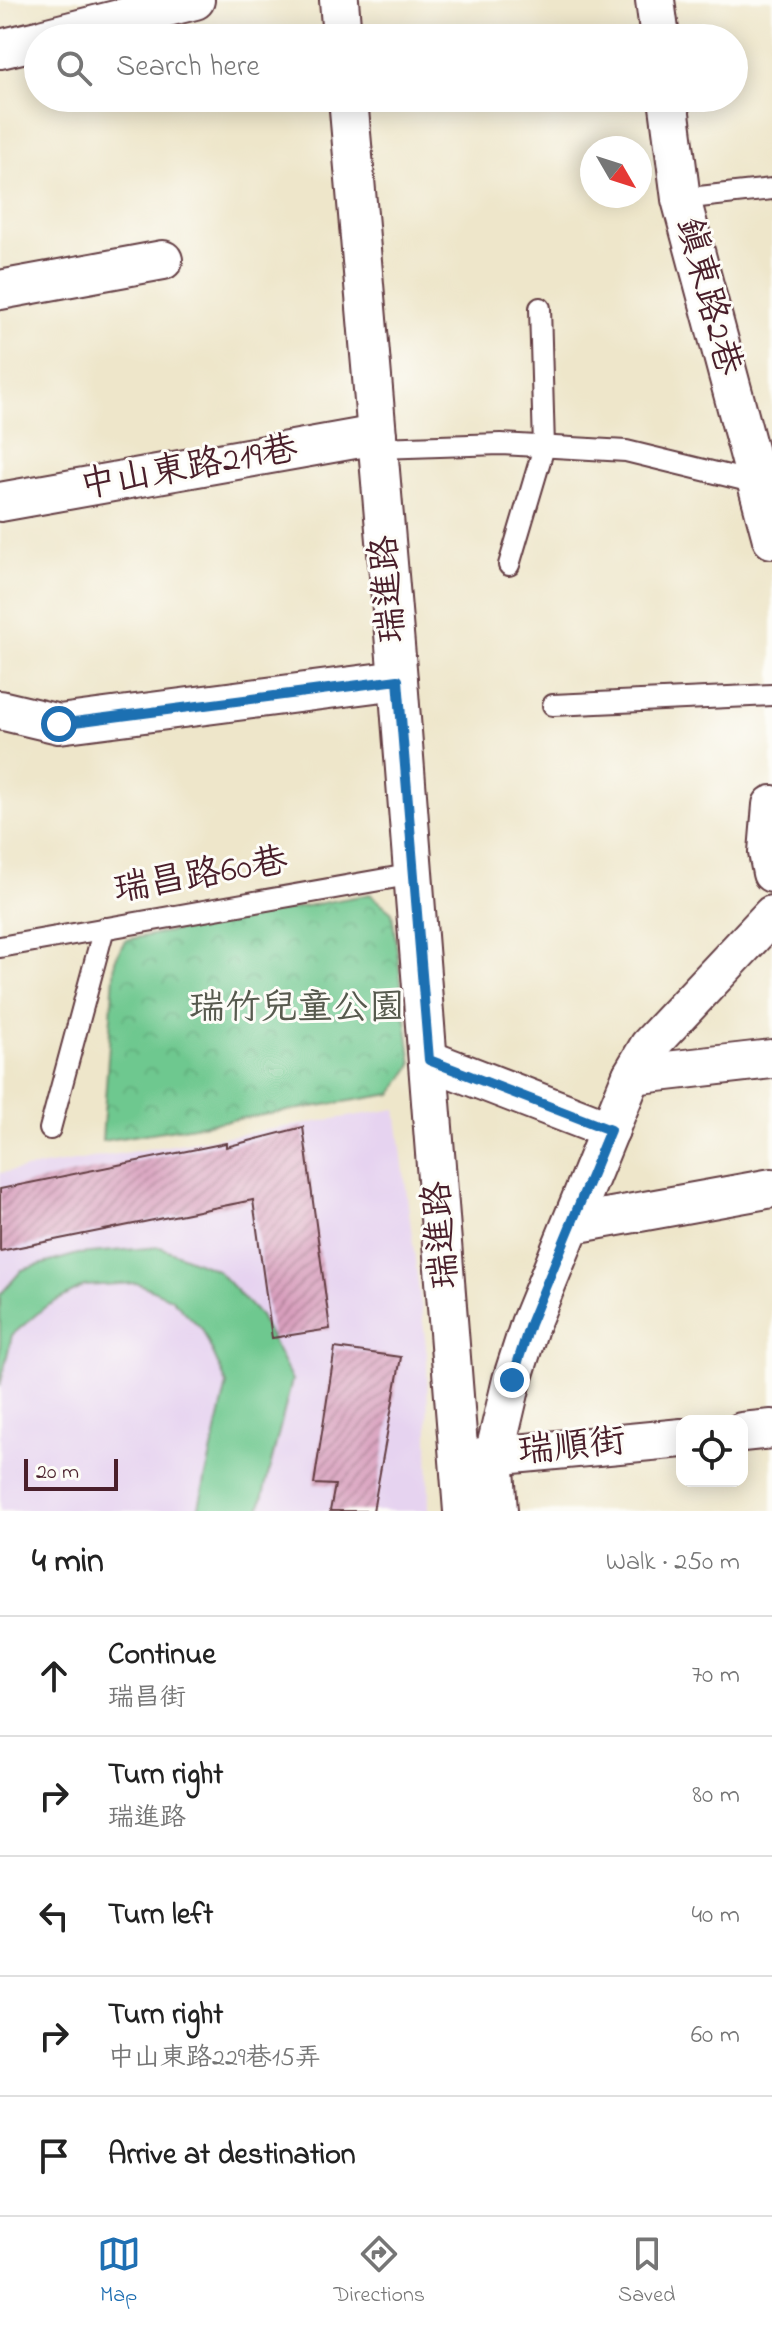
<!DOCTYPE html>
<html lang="en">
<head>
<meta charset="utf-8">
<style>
	body { margin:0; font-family:"Indie Flower","LXGW WenKai TC",sans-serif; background:#f6f6f6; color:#222 }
	.controls { position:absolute; right:24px; bottom:24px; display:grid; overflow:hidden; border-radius:16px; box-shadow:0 4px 20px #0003 }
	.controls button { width:72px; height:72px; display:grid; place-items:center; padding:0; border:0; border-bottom:2px solid #e0e0e0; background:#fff; color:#222; font:40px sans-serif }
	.compass { position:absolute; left:580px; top:136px; width:72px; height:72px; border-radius:50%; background:#fff; box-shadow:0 4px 20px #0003; rotate:129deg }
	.scale { position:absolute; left:24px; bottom:20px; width:94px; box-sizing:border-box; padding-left:8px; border:4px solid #4a1f2b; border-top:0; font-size:22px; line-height:28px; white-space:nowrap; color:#4a1f2b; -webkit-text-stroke:6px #fdfcf7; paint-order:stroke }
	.stop { position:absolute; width:24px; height:24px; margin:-18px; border:6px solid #1f6fb2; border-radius:50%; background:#fff }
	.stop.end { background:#1f6fb2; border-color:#fff; box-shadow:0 2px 8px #0008 }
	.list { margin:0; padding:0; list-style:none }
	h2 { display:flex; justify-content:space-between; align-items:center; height:104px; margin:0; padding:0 32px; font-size:34px }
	h2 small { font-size:26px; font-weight:400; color:#767676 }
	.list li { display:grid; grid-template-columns:52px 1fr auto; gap:24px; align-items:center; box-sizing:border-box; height:120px; padding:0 32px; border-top:2px solid #e0e0e0 }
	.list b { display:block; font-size:30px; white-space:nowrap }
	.list p { margin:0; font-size:26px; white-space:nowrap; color:#767676 }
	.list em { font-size:26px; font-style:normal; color:#767676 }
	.icon { flex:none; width:44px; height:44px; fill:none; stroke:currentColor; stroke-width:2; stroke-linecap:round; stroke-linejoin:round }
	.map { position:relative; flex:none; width:772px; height:1511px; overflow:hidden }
	.search { position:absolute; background:#fff; box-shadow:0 4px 20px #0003; left:24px; right:24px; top:24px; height:88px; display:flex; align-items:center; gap:20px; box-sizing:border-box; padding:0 28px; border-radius:44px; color:#767676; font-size:30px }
	.sheet { height:704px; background:#fff }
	nav { display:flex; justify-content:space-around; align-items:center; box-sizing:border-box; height:112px; border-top:2px solid #e0e0e0; background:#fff; font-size:22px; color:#767676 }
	nav a { display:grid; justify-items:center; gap:4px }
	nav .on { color:#1f6fb2 }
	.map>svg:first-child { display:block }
	.built { fill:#e6d3f0 }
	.green { fill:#6ec88f; stroke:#5c745d; stroke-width:2 }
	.park { fill:url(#park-crowns); stroke:#5c745d; stroke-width:2 }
	.building { fill:url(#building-hatch) }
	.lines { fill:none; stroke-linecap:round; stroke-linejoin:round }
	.lane-casing { stroke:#633d43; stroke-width:24 }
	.street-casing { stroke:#633d43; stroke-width:42 }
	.lane { stroke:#fff; stroke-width:20 }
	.street { stroke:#fff; stroke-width:38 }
	.route { stroke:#1f6fb2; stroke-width:10 }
	.labels { text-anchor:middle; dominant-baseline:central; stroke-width:6; stroke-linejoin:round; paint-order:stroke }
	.street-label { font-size:36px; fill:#4a1f2b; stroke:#fdfcf7 }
	.park-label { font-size:36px; fill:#575a4e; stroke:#fdfcf7 }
</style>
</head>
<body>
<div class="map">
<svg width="772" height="1511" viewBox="0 0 772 1511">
	<defs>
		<pattern id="park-crowns" width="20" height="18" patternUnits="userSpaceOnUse" patternTransform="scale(2)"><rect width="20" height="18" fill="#6ec88f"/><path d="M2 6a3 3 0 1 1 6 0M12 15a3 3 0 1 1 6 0" fill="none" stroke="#61ab7c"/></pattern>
		<pattern id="building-hatch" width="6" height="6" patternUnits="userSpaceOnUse" patternTransform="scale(2)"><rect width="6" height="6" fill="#d89fbd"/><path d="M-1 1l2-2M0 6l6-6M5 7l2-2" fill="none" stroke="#b1819a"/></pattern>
	</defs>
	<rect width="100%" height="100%" fill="#fdfcf7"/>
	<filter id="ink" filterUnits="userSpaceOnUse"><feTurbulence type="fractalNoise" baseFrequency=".0125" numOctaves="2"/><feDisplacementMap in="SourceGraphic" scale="16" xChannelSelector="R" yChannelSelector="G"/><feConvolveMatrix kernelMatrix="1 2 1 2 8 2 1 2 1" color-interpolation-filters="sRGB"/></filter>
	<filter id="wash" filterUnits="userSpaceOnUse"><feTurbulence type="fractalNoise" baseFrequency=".006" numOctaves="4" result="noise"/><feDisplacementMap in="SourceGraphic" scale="32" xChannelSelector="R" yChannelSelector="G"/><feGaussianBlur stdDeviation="1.8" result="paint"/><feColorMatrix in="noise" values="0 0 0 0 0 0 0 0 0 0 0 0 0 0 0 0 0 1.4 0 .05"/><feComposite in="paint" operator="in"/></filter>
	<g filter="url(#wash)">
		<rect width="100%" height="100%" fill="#eee6ca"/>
		<path class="built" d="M396 1109 427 1354 429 1511H0V1173Z"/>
		<path class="green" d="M160 1247 217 1270 260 1316 292 1380 259 1511H198L227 1384 202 1329 171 1298 137 1283 84 1286 45 1307 12 1335 0 1386V1295L22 1270 78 1254Z"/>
		<path class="park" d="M370 894 392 912 412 1065 392 1094 102 1141 115 960 125 940Z"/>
		<g id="blocks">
			<g class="building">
				<path d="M303 1127 330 1329 272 1338 253 1200 0 1251V1189L226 1143V1147Z"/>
				<path d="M335 1348 401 1357 373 1511H330L335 1485 314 1484Z"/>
			</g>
		</g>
	</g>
	<g filter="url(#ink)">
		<use href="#blocks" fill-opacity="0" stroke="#633d43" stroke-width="2"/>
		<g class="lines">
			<g class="lane-casing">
				<g id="lane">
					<path d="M681 199 772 189"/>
					<path d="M378 448 501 444 626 451 757 483"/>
					<path d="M509 565 544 447 540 308"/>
					<path d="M553 705 772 695"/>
					<path d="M0 947 414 874"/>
					<path d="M50 1129 104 928"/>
				</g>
			</g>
			<g class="street-casing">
				<g id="street">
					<path d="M339 0 342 38"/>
					<path d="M655 0 660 38"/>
					<path d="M44 38 195 0"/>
					<path d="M0 49 38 40"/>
					<path d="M348 98 398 680 463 1511"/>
					<path d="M668 98 681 199 772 539"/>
					<path d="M0 290 163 260"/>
					<path d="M0 502 377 435"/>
					<path d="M0 710 59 724 398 680"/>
					<path d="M772 805 768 852 772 873"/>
					<path d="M429 1060 610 1130"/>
					<path d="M632 1075 772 1059"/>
					<path d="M573 1224 772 1188"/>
					<path d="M742 1432 772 1429"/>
					<path d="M473 1458 682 1438"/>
					<path d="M498 1511 494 1456 512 1380 530 1324 632 1075 649 1046 772 915"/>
				</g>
			</g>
			<use href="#lane" class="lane"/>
			<use href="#street" class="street"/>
		</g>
	</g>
	<g class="lines" filter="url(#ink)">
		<path class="route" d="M59 724 398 680 429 1060 610 1130 530 1324 512 1380"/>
	</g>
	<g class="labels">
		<g class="street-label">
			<text transform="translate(707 297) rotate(75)">鎮東路2巷</text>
			<text transform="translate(189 469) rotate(-10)">中山東路219巷</text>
			<text transform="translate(390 589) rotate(-95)">瑞進路</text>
			<text transform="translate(201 877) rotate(-10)">瑞昌路60巷</text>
			<text transform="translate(443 1235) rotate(-95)">瑞進路</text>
			<text transform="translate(572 1448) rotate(-6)">瑞順街</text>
		</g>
		<g class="park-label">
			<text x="297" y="1009">瑞竹兒童公園</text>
		</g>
	</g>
</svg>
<div class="controls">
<button><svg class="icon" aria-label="locate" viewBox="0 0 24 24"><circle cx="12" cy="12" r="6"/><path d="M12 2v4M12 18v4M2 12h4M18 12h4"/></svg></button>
</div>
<svg class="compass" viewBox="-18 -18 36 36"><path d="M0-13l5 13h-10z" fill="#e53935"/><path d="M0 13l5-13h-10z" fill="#767676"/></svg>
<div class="scale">20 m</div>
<div class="stop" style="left:59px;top:724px"></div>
<div class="stop end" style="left:512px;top:1380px"></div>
<div class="search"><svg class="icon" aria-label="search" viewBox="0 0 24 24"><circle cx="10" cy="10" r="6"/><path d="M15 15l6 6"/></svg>Search here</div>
</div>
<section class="sheet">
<h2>4 min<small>Walk · 250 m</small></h2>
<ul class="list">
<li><svg class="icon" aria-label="ahead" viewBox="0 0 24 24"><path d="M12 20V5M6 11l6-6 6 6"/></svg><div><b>Continue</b><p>瑞昌街</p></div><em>70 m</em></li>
<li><svg class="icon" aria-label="right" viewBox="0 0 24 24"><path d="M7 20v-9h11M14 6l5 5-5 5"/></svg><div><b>Turn right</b><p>瑞進路</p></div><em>80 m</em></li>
<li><svg class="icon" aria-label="left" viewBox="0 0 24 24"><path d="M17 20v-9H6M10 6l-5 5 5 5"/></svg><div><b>Turn left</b></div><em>40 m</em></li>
<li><svg class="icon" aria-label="right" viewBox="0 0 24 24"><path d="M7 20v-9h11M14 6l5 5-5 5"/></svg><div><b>Turn right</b><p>中山東路229巷15弄</p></div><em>60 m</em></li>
<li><svg class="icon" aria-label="arrive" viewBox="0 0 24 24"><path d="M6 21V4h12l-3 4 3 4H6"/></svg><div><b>Arrive at destination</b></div></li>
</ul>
</section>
<nav>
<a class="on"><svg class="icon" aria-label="map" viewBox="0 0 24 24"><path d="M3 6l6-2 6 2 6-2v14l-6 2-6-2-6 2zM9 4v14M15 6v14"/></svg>Map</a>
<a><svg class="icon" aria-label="directions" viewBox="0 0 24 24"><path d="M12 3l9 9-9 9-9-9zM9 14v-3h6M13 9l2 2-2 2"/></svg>Directions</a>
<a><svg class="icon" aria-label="saved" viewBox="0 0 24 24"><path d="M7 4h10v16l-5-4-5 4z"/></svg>Saved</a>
</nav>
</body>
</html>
